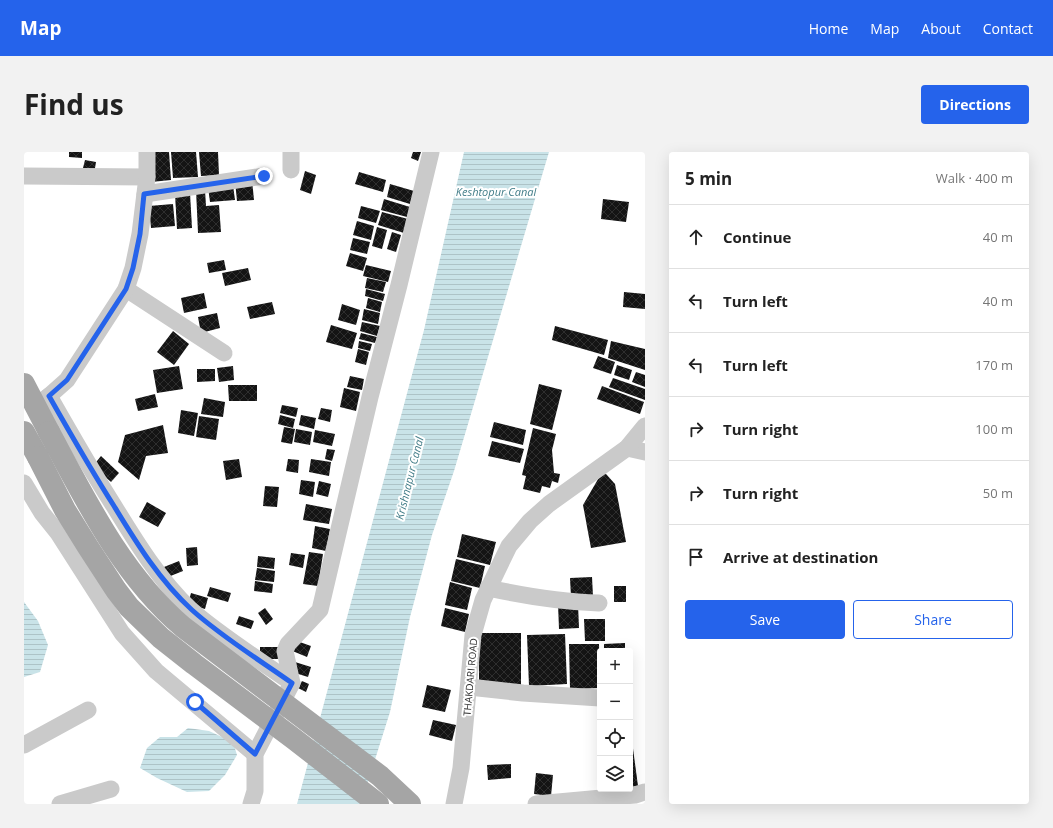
<!DOCTYPE html>
<html lang="en">
<head>
<meta charset="utf-8">
<style>
	body { margin:0; font-family:"Open Sans",sans-serif; background:#f2f2f2; color:#222 }
	.controls { position:absolute; right:12px; bottom:12px; display:grid; overflow:hidden; border-radius:4px; box-shadow:0 4px 16px #0002 }
	.controls button { width:36px; height:36px; display:grid; place-items:center; padding:0; border:0; border-bottom:1px solid #e0e0e0; background:#fff; color:#222; font:20px sans-serif }
	.stop { position:absolute; width:12px; height:12px; margin:-9px; border:3px solid #2563eb; border-radius:50%; background:#fff }
	.stop.end { background:#2563eb; border-color:#fff; box-shadow:0 1px 4px #0008 }
	.list { margin:0; padding:0; list-style:none }
	h2 { display:flex; justify-content:space-between; align-items:center; height:52px; margin:0; padding:0 16px; font-size:17px }
	h2 small { font-size:13px; font-weight:400; color:#767676 }
	.list li { display:grid; grid-template-columns:26px 1fr auto; gap:12px; align-items:center; box-sizing:border-box; height:64px; padding:0 16px; border-top:1px solid #e0e0e0 }
	.list b { display:block; font-size:15px; white-space:nowrap }
	.list em { font-size:13px; font-style:normal; color:#767676 }
	.actions { display:flex; gap:8px; padding:12px 16px }
	.actions a { flex:1; padding:9px 0; border:1px solid #2563eb; border-radius:4px; text-align:center; font-size:14px; color:#2563eb }
	.actions .main { background:#2563eb; color:#fff }
	.icon { flex:none; width:22px; height:22px; fill:none; stroke:currentColor; stroke-width:2; stroke-linecap:round; stroke-linejoin:round }
	.map { position:relative; flex:none; width:621px; height:652px; overflow:hidden; border-radius:4px }
	header { display:flex; align-items:center; gap:24px; box-sizing:border-box; height:56px; padding:0 20px; background:#2563eb; color:#fff }
	header strong { font-size:19px }
	nav { display:flex; gap:22px; margin-inline-start:auto; font-size:14px }
	.intro { display:flex; align-items:center; justify-content:space-between; box-sizing:border-box; height:96px; padding:0 24px }
	h1 { margin:0; font-size:28px }
	.button { padding:10px 18px; border-radius:4px; background:#2563eb; color:#fff; font-size:14px; font-weight:700 }
	main { display:flex; gap:24px; padding:0 24px }
	aside { flex:1; background:#fff; border-radius:4px; box-shadow:0 4px 16px #0002 }
	.map>svg:first-child { display:block }
	.water { fill:url(#water-rules) }
	.building { fill:url(#building-cross-hatch) }
	.lines { fill:none; stroke-linecap:round; stroke-linejoin:round }
	.minor { stroke:#cacaca; stroke-width:17 }
	.major { stroke:#a5a5a5; stroke-width:22 }
	.major-bridge { stroke:#a5a5a5; stroke-width:22 }
	.route { stroke:#2563eb; stroke-width:5 }
	.labels { text-anchor:middle; dominant-baseline:central; stroke-width:4; stroke-linejoin:round; paint-order:stroke }
	.street-label { font-size:10px; fill:#2d2d2d; stroke:#fff }
	.water-label { font-size:11px; font-style:italic; fill:#427d88; stroke:#fff }
</style>
</head>
<body>
<header>
<strong>Map</strong>
<nav><a>Home</a><a>Map</a><a>About</a><a>Contact</a></nav>
</header>
<div class="intro"><h1>Find us</h1><a class="button">Directions</a></div>
<main>
<div class="map">
<svg width="621" height="652" viewBox="0 0 621 652">
	<defs>
		<pattern id="water-rules" width="6" height="5" patternUnits="userSpaceOnUse"><rect width="6" height="5" fill="#c9e3e8"/><path d="M0 2.5h6" fill="none" stroke="#adc3c7"/></pattern>
		<pattern id="building-cross-hatch" width="8" height="8" patternUnits="userSpaceOnUse"><rect width="8" height="8" fill="#141414"/><path d="M0 0l8 8M0 8l8-8" fill="none" stroke="#2e2e2e"/></pattern>
	</defs>
	<rect width="100%" height="100%" fill="#fff"/>
	<g class="water">
		<path d="M440 0H525L430 319 408 383 386 465 366 560 337 652H273L400 178Z"/>
		<path d="M0 450 14 469 24 493 16 520 0 525Z"/>
		<path d="M164 576 185 579 209 590 213 603 201 623 185 639 163 640 133 626 116 616 123 596 136 585H153Z"/>
	</g>
	<g class="building">
		<path d="M45 0H58V6L45 5Z"/>
		<path d="M125 0H145L147 28 127 30Z"/>
		<path d="M147 0H172L174 25 149 26Z"/>
		<path d="M175 0H194L195 23 177 24Z"/>
		<path d="M389 0H397L394 9 387 6Z"/>
		<path d="M61 8 72 10 70 22 58 20Z"/>
		<path d="M281 19 292 23 287 42 276 38Z"/>
		<path d="M335 20 362 28 359 40 331 32Z"/>
		<path d="M228 28 230 48 213 49 211 29Z"/>
		<path d="M366 32 390 39 386 52 363 45Z"/>
		<path d="M209 33 211 48 186 50 184 35Z"/>
		<path d="M172 38H181L182 54 195 53 197 80 174 81Z"/>
		<path d="M166 41 168 76 153 77 151 42Z"/>
		<path d="M360 47 386 55 383 65 357 58Z"/>
		<path d="M579 47 605 50 602 70 577 67Z"/>
		<path d="M149 52 151 74 127 76 125 54Z"/>
		<path d="M337 54 356 59 352 71 334 66Z"/>
		<path d="M358 60 384 67 380 81 354 73Z"/>
		<path d="M333 69 350 74 347 88 329 83Z"/>
		<path d="M353 75 363 78 358 97 348 94Z"/>
		<path d="M368 80 377 83 372 100 363 97Z"/>
		<path d="M329 86 346 90 343 102 326 98Z"/>
		<path d="M326 101 343 106 339 119 322 114Z"/>
		<path d="M200 108 202 118 185 121 183 111Z"/>
		<path d="M342 113 367 119 364 130 339 124Z"/>
		<path d="M224 116 227 128 201 134 198 121Z"/>
		<path d="M343 126 362 130 359 140 341 136Z"/>
		<path d="M342 137 361 142 359 149 341 144Z"/>
		<path d="M600 140 621 142V157L599 155Z"/>
		<path d="M180 141 183 156 160 161 157 146Z"/>
		<path d="M344 146 358 150 356 160 342 156Z"/>
		<path d="M248 150 251 162 226 167 223 155Z"/>
		<path d="M318 152 336 158 332 173 314 168Z"/>
		<path d="M340 157 356 161 354 172 338 168Z"/>
		<path d="M193 161 196 176 177 181 174 165Z"/>
		<path d="M338 170 356 174 353 184 336 179Z"/>
		<path d="M307 173 333 181 328 197 302 190Z"/>
		<path d="M531 174 584 188 580 203 528 188Z"/>
		<path d="M149 179 165 192 150 213 133 200Z"/>
		<path d="M337 181 353 185 351 191 335 187Z"/>
		<path d="M335 189 348 192 346 199 334 196Z"/>
		<path d="M587 189 621 197V218L584 206Z"/>
		<path d="M334 197 345 200 342 213 331 210Z"/>
		<path d="M574 204 591 210 587 222 569 216Z"/>
		<path d="M593 213 608 218 605 228 590 223Z"/>
		<path d="M155 214 159 237 133 241 129 218Z"/>
		<path d="M209 214 210 228 195 230 193 216Z"/>
		<path d="M173 217H191V229L173 230Z"/>
		<path d="M612 220 621 223V235L608 230Z"/>
		<path d="M326 224 340 227 338 238 323 235Z"/>
		<path d="M589 226 621 237V248L585 235Z"/>
		<path d="M515 232 538 238 528 278 506 272Z"/>
		<path d="M204 233H233V249H205Z"/>
		<path d="M578 234 620 250 616 262 573 247Z"/>
		<path d="M320 236 336 240 332 259 316 255Z"/>
		<path d="M131 242 134 255 114 259 111 247Z"/>
		<path d="M180 246 201 250 199 265 177 262Z"/>
		<path d="M258 253 274 256 272 265 256 261Z"/>
		<path d="M297 256 308 258 306 270 294 267Z"/>
		<path d="M157 258 174 261 170 284 154 281Z"/>
		<path d="M256 263 271 267 269 276 254 272Z"/>
		<path d="M277 263 292 266 290 277 275 273Z"/>
		<path d="M175 264 195 267 192 288 172 285Z"/>
		<path d="M470 270 502 278 499 293 466 285Z"/>
		<path d="M139 273 144 301 122 304 115 328 94 310 101 283Z"/>
		<path d="M260 275 271 277 268 292 257 290Z"/>
		<path d="M509 276 532 282 528 298 530 321 536 322 534 331 528 329 526 336 518 334 516 341 499 337 502 324 498 323Z"/>
		<path d="M272 277 288 280 286 293 270 290Z"/>
		<path d="M291 278 311 282 308 294 289 290Z"/>
		<path d="M468 289 500 297 496 311 464 304Z"/>
		<path d="M303 297 311 298 308 309 301 307Z"/>
		<path d="M77 304 95 321 87 330 69 314Z"/>
		<path d="M215 307 218 325 202 328 199 309Z"/>
		<path d="M264 307 275 308 274 321 262 319Z"/>
		<path d="M287 307 307 310 305 324 285 320Z"/>
		<path d="M577 322H582L591 332 602 390 567 396 559 353Z"/>
		<path d="M277 328 291 330 289 345 275 342Z"/>
		<path d="M295 329 307 332 304 345 292 342Z"/>
		<path d="M241 334 255 335 253 355 239 354Z"/>
		<path d="M123 350 142 361 134 375 115 365Z"/>
		<path d="M282 352 308 357 305 372 279 368Z"/>
		<path d="M291 374 306 377 302 399 288 396Z"/>
		<path d="M438 382 472 390 466 413 433 405Z"/>
		<path d="M173 395 174 413 163 414 162 396Z"/>
		<path d="M285 400 299 402 294 434 279 432Z"/>
		<path d="M267 401 281 403 279 416 265 413Z"/>
		<path d="M234 404 251 406 250 417 233 415Z"/>
		<path d="M432 407 461 414 456 436 427 429Z"/>
		<path d="M155 409 159 419 144 425 140 415Z"/>
		<path d="M233 416 251 419 250 430 231 428Z"/>
		<path d="M568 425 569 444 547 445 546 426Z"/>
		<path d="M231 429 249 432 248 441 230 439Z"/>
		<path d="M426 430 448 436 443 458 421 453Z"/>
		<rect x="590" y="434" width="12" height="16"/>
		<path d="M186 435 207 441 204 450 183 444Z"/>
		<path d="M167 441 184 446 181 457 164 452Z"/>
		<path d="M534 452H554L555 476 535 477Z"/>
		<path d="M241 456 249 467 242 473 234 461Z"/>
		<path d="M421 456 445 462 441 480 417 474Z"/>
		<path d="M215 464 230 469 227 477 212 472Z"/>
		<path d="M560 467H581V489H561Z"/>
		<path d="M455 481H497V533L455 532Z"/>
		<path d="M541 482 543 532 505 534 503 483Z"/>
		<path d="M270 488 287 494 283 505 266 498Z"/>
		<path d="M601 491V499H580V492Z"/>
		<path d="M545 492H575L576 536 546 537Z"/>
		<rect x="236" y="495" width="21" height="12"/>
		<path d="M271 510 287 515 284 525 268 520Z"/>
		<path d="M278 529 285 532 282 540 274 536Z"/>
		<path d="M403 533 427 538 421 560 398 555Z"/>
		<path d="M409 568 432 573 428 589 405 583Z"/>
		<path d="M606 589H608L614 634 606 635Z"/>
		<path d="M487 612V626L464 628 463 613Z"/>
		<path d="M512 621 529 623 527 644 510 642Z"/>
	</g>
	<g class="lines">
		<g class="minor">
			<path d="M267 0V18"/>
			<path d="M0 24 123 25"/>
			<path d="M121 42 240 24"/>
			<path d="M102 137 200 201"/>
			<path d="M25 244C46 281 67 318 90 354 112 390 136 429 167 458 198 485 234 507 268 531"/>
			<path d="M17 250 25 244 43 228 102 137 109 116 116 82 123 25V0"/>
			<path d="M603 296 621 300"/>
			<path d="M0 331 18 361 34 381 98 481 132 519 231 602"/>
			<path d="M464 436C501 444 538 450 575 451"/>
			<path d="M445 535 499 541 576 546"/>
			<path d="M0 593 64 558"/>
			<path d="M36 652 87 637"/>
			<path d="M227 652 231 639V602L268 531 261 499 264 492 296 458 346 245 375 133 407 0"/>
			<path d="M430 652 437 616 449 483 459 448 471 423 485 394 506 369 525 352 603 296 621 274"/>
			<path d="M512 652 611 643 621 640"/>
		</g>
		<g class="major">
			<path d="M0 232 25 280"/>
			<path d="M0 280 14 305"/>
		</g>
		<g class="major-bridge">
			<path d="M25 280C62 349 98 423 159 475L356 624 386 652"/>
			<path d="M14 305 41 358 64 395 92 438 105 455 137 486 170 512 270 587 354 652"/>
		</g>
	</g>
	<g class="lines">
		<path class="route" d="M171 550 231 602 268 531C234 507 198 485 168 458 135 428 112 390 90 354 67 318 46 281 25 244L43 228 102 137 109 116 116 82 120 42 240 24"/>
	</g>
	<g class="labels">
		<g class="street-label">
			<text transform="translate(446 525) rotate(-85)">THAKDARI ROAD</text>
		</g>
		<g class="water-label">
			<text x="472" y="39">Keshtopur Canal</text>
			<text transform="translate(385 326) rotate(-76)">Krishnapur Canal</text>
		</g>
	</g>
</svg>
<div class="controls">
<button>+</button>
<button>−</button>
<button><svg class="icon" aria-label="locate" viewBox="0 0 24 24"><circle cx="12" cy="12" r="6"/><path d="M12 2v4M12 18v4M2 12h4M18 12h4"/></svg></button>
<button><svg class="icon" aria-label="layers" viewBox="0 0 24 24"><path d="M12 4l9 5-9 5-9-5zM3 14l9 5 9-5"/></svg></button>
</div>
<div class="stop" style="left:171px;top:550px"></div>
<div class="stop end" style="left:240px;top:24px"></div>
</div>
<aside>
<h2>5 min<small>Walk · 400 m</small></h2>
<ul class="list">
<li><svg class="icon" aria-label="ahead" viewBox="0 0 24 24"><path d="M12 20V5M6 11l6-6 6 6"/></svg><div><b>Continue</b></div><em>40 m</em></li>
<li><svg class="icon" aria-label="left" viewBox="0 0 24 24"><path d="M17 20v-9H6M10 6l-5 5 5 5"/></svg><div><b>Turn left</b></div><em>40 m</em></li>
<li><svg class="icon" aria-label="left" viewBox="0 0 24 24"><path d="M17 20v-9H6M10 6l-5 5 5 5"/></svg><div><b>Turn left</b></div><em>170 m</em></li>
<li><svg class="icon" aria-label="right" viewBox="0 0 24 24"><path d="M7 20v-9h11M14 6l5 5-5 5"/></svg><div><b>Turn right</b></div><em>100 m</em></li>
<li><svg class="icon" aria-label="right" viewBox="0 0 24 24"><path d="M7 20v-9h11M14 6l5 5-5 5"/></svg><div><b>Turn right</b></div><em>50 m</em></li>
<li><svg class="icon" aria-label="arrive" viewBox="0 0 24 24"><path d="M6 21V4h12l-3 4 3 4H6"/></svg><div><b>Arrive at destination</b></div></li>
</ul>
<div class="actions"><a class="main">Save</a><a>Share</a></div>
</aside>
</main>
</body>
</html>
